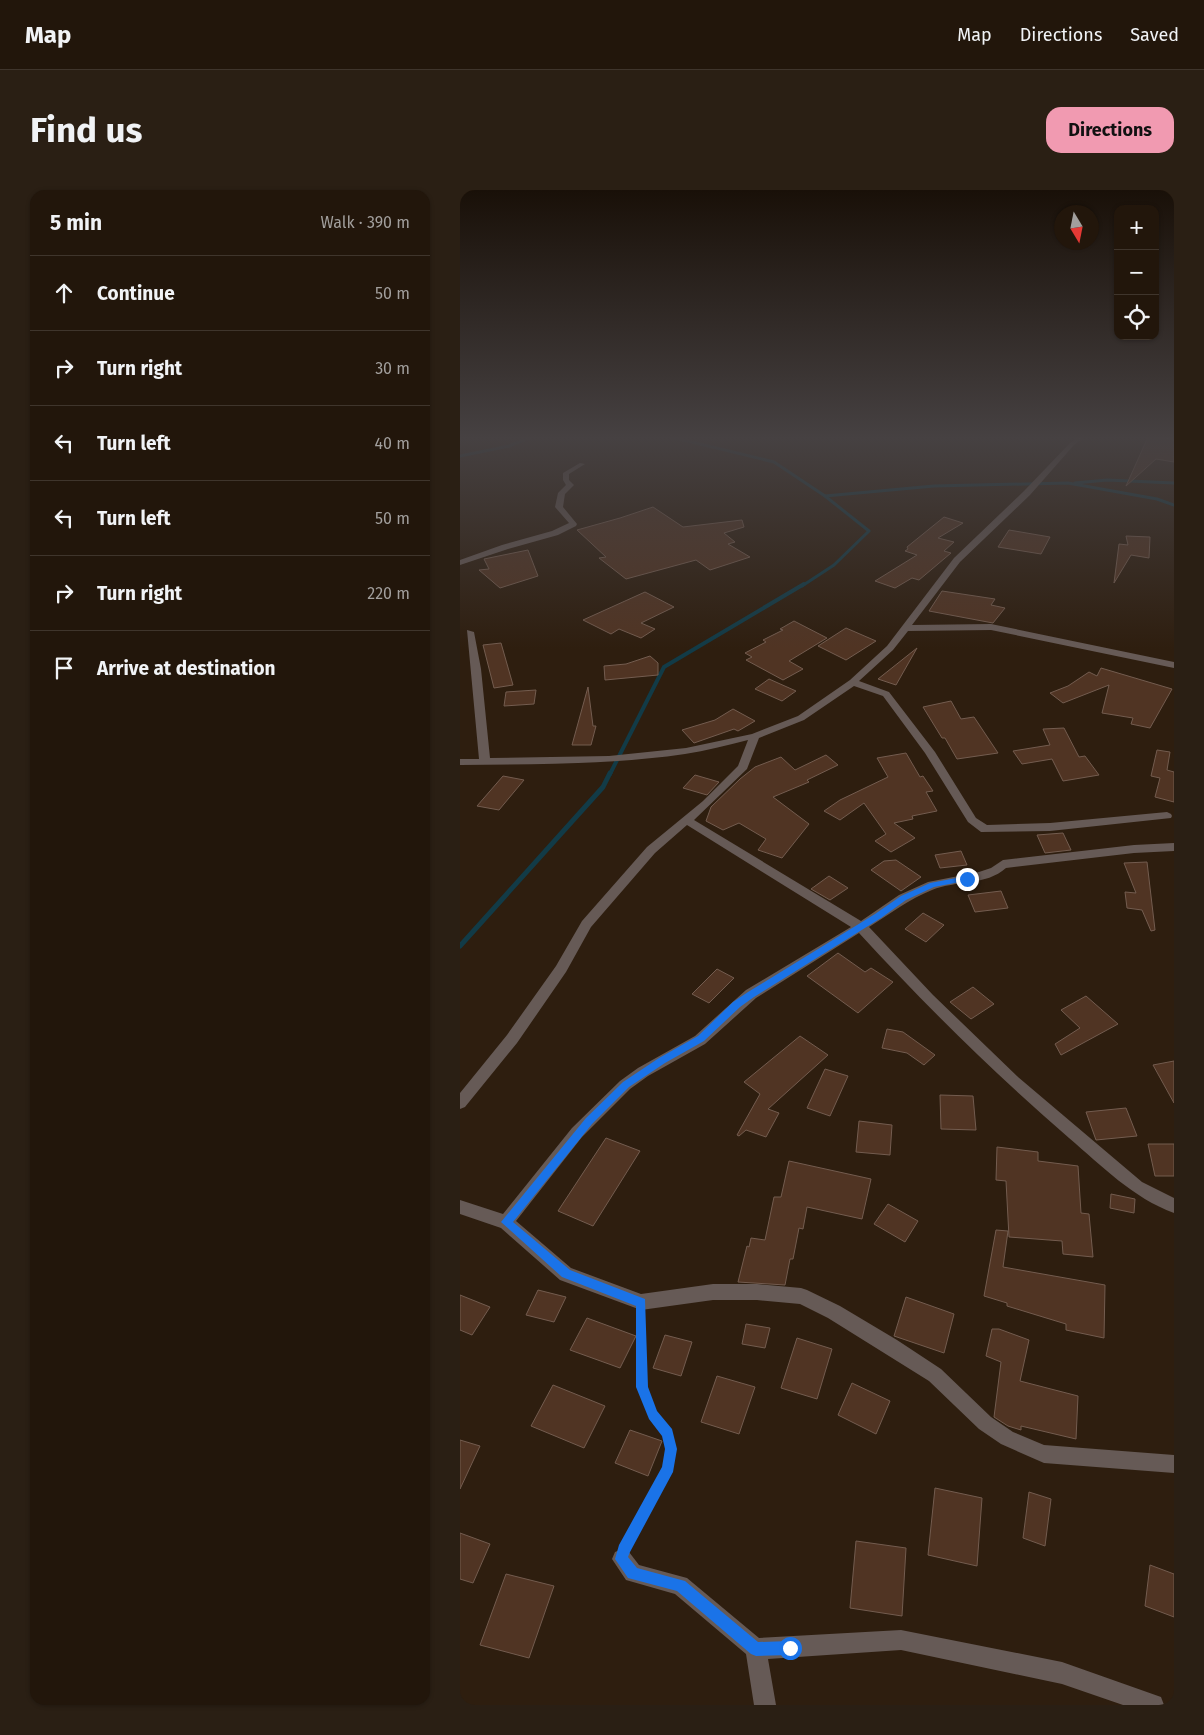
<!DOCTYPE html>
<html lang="en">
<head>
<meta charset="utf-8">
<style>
	body { margin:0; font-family:"Fira Sans",sans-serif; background:#2a1f14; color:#f1f3f6 }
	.controls { position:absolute; right:15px; top:15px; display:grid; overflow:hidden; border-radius:10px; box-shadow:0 1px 4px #0004 }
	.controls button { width:45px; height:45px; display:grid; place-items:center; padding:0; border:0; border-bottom:1px solid #3f352c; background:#22160b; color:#f1f3f6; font:25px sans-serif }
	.compass { position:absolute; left:594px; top:15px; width:45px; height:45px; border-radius:50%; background:#22160b; box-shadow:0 1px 4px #0004; rotate:170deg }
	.stop { position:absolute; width:15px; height:15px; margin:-11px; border:4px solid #1a73e8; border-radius:50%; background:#fff }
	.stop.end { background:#1a73e8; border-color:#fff; box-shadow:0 1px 5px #0008 }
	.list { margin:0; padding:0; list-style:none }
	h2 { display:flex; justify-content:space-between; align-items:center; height:65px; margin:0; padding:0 20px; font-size:21px }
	h2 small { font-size:16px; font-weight:400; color:#a29f9d }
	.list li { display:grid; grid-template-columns:32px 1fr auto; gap:15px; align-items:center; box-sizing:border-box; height:75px; padding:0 20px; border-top:1px solid #3f352c }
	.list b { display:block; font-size:19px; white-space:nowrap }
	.list em { font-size:16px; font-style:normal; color:#a29f9d }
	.icon { flex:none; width:28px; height:28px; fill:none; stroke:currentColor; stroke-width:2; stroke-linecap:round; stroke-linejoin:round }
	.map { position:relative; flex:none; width:714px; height:1515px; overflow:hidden; border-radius:15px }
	header { display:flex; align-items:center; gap:30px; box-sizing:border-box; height:70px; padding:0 25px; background:#22160b; border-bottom:1px solid #3f352c }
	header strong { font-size:24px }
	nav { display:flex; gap:28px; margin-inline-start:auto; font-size:18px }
	.intro { display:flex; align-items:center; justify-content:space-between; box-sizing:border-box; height:120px; padding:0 30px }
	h1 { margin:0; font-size:35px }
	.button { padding:12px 22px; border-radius:15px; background:#f19ab1; color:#111; font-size:18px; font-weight:700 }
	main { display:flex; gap:30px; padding:0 30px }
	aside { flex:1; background:#22160b; border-radius:15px; box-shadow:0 1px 4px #0004 }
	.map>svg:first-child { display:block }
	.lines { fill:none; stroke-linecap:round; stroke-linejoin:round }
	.stream-far2 { stroke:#123b47; stroke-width:3 }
	.stream-far1 { stroke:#123b47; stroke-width:4 }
	.stream { stroke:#123b47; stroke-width:5 }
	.building { fill:#503423; stroke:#735c4f }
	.path { stroke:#736558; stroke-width:5; stroke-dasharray:8 4; stroke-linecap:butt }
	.street { fill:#665a56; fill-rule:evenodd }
	.route { fill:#1a73e8 }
</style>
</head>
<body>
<header>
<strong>Map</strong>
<nav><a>Map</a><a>Directions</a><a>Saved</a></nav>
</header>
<div class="intro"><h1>Find us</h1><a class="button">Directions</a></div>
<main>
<aside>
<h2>5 min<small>Walk · 390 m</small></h2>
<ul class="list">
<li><svg class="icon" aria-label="ahead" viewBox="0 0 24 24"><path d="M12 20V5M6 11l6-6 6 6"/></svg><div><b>Continue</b></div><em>50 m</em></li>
<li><svg class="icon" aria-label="right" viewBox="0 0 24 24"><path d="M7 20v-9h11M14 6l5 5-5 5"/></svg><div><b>Turn right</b></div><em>30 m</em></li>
<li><svg class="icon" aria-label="left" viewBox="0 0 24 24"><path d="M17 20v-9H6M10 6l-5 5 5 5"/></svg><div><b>Turn left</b></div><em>40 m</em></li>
<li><svg class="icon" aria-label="left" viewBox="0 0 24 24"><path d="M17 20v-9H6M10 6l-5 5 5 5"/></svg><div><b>Turn left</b></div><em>50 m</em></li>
<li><svg class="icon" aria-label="right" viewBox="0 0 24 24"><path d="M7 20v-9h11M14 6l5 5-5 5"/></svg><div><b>Turn right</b></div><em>220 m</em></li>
<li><svg class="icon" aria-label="arrive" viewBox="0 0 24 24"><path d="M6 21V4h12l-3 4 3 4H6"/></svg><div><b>Arrive at destination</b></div></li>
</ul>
</aside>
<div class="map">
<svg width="714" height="1515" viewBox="0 0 714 1515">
	<rect width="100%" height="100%" fill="#2e1e0f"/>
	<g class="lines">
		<g class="stream-far2">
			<path d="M211 247 314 272 365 306 409 341 374 375 342 396"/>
			<path d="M0 266 49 256 71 247"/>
			<path d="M615 293 647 290 714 293"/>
			<path d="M365 306 474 296 608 293 697 309 714 315"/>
		</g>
		<path class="stream-far1" d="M150 584 204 477 344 394"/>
		<path class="stream" d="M0 756 143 597 150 583"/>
	</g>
	<g class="building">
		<path d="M688 247 714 249V272L696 269 666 296Z"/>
		<path d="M193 317 223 337 282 330 284 337 264 343 275 352 268 354 290 367 250 380 236 370 166 389 139 368 146 367 117 340 160 328Z"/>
		<path d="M484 327 503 333 478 348 494 352 484 361 491 363 459 390 452 388 435 398 415 391 457 365 445 361 448 359 447 357Z"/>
		<path d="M549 340 590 347 581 364 538 357Z"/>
		<path d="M666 346 690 347 689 368 671 365 654 393 659 354 668 355Z"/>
		<path d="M68 360 78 386 40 398 19 380 29 379 24 369Z"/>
		<path d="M482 401 535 409 531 415 545 418 533 433 469 421Z"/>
		<path d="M185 402 214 417 181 433 195 439 181 448 159 439 151 444 123 430Z"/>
		<path d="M334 431 367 448 329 471 343 479 323 490 286 470 292 467 285 463 306 452 303 450 323 440 320 439Z"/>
		<path d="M386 438 416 451 386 470 358 456Z"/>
		<path d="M41 453 53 495 34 498 23 455Z"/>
		<path d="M457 458 436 495 418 489Z"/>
		<path d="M190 466 198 473V485L145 490 144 476 166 474Z"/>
		<path d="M641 478 712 499 690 538 671 534 673 528 642 523 649 495 603 513 590 503 608 496 629 482 637 486Z"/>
		<path d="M309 489 336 501 322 511 295 499Z"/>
		<path d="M128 497 133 536H136L131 555H112Z"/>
		<path d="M76 500 74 514 44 516 46 502Z"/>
		<path d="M491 511 501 529 514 527 538 563 497 569 485 548H482L463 517Z"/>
		<path d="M273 519 295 531 278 541 274 539 234 553 222 540 255 530Z"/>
		<path d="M604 538 619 567 625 566 639 585 603 591 592 569 562 574 553 561 590 555 583 539Z"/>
		<path d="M697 560 710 562 707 580 714 582V612L695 607 700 588 691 586Z"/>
		<path d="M446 563 460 587 463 586 473 601 466 602 477 621 452 626 453 629 434 633 455 648 431 662 415 651 426 644 404 613 380 630 364 621 380 610 428 587 417 568Z"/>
		<path d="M366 565 378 575 347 590 349 592 313 607 349 634 322 668 298 660 306 649 279 633 263 640 246 631 251 617 280 589 295 577 321 567 335 580Z"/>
		<path d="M235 585 259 592 247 605 223 598Z"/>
		<path d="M43 586 64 590 39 620 17 616Z"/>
		<path d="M603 643 611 660 585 663 577 645Z"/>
		<path d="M501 661 507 675 480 678 475 665Z"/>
		<path d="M436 670 461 687 441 701 411 680 424 671Z"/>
		<path d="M687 672 695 740 691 741 682 720 667 718 665 702 676 703 664 673Z"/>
		<path d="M369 686 388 698 370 710 351 699Z"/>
		<path d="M541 701 548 718 515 722 508 705Z"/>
		<path d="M463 723 484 735 466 752 445 739Z"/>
		<path d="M378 763 405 782 411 778 433 792 398 823 347 786Z"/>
		<path d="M257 779 274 788 249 813 232 804Z"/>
		<path d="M513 797 534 814 511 829 490 812Z"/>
		<path d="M626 806 658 834 601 865 595 854 620 838 601 820Z"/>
		<path d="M427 839 443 842 475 865 464 875 447 863 422 858Z"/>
		<path d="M340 846 368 865 308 919 319 923 306 947 286 940 279 946 277 945 300 904 284 892Z"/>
		<path d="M714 871V913L693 875Z"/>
		<path d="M365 879 388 886 370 926 347 918Z"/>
		<path d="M480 905 513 906 516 940 481 939Z"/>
		<path d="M666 918 677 946 636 950 626 922Z"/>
		<path d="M399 931 432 935 430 965 396 962Z"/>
		<path d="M146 948 180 961 133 1036 98 1021Z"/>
		<path d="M688 954H714V986H695Z"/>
		<path d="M537 957 578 962V971L618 976 621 1023 629 1024 633 1067 603 1064 602 1051 549 1047 546 991 536 990Z"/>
		<path d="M329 971 411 989 402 1029 347 1017 343 1039 339 1038 333 1069H330L325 1095 278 1092 287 1056 289 1057 291 1048 305 1050 314 1007H321Z"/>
		<path d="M651 1004 675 1009 674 1023 650 1018Z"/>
		<path d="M428 1014 458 1031 445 1052 414 1034Z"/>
		<path d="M536 1040 548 1041 543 1077 645 1095 644 1148 606 1140V1134L547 1116V1113L524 1106Z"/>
		<path d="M78 1100 106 1107 94 1132 66 1125Z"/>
		<path d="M0 1105 30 1117 12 1145 0 1140Z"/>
		<path d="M446 1107 494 1124 484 1163 434 1146Z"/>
		<path d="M127 1128 176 1146 160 1178 110 1160Z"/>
		<path d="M286 1134 310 1138 305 1158 282 1154Z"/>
		<path d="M532 1139H539L569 1150 560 1191 618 1206 616 1249 561 1236V1240L548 1236 534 1227 541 1172 526 1166Z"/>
		<path d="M205 1145 232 1152 221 1186 193 1178Z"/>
		<path d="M337 1148 372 1159 357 1209 321 1198Z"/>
		<path d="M257 1186 295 1197 279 1244 241 1232Z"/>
		<path d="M392 1193 430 1211 416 1244 378 1225Z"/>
		<path d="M93 1195 145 1216 124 1258 71 1236Z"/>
		<path d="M170 1240 202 1251 188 1286 155 1273Z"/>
		<path d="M0 1250 20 1256 0 1299Z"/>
		<path d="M475 1298 522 1308 517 1376 468 1365Z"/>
		<path d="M569 1302 591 1309 585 1356 563 1348Z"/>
		<path d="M0 1343 30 1354 13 1393 0 1389Z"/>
		<path d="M396 1351 446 1358 442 1426 390 1418Z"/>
		<path d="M690 1375 714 1384V1427L685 1416Z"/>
		<path d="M46 1384 94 1396 69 1468 20 1455Z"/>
	</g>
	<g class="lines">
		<path class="path" d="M167 1353 208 1278 211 1259 208 1243 193 1225 182 1197V1128"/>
		<g class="street">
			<path d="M618 247H625L614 255 570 305 500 372 452 435 531 434 714 472V478L531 440 448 441 433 460 399 491 429 502 475 562 516 628 527 635 590 633 707 622 711 624 712 626 711 628 590 641 521 642 508 632 465 563 423 506 394 496 344 530 299 548 287 579 234 630 401 731 439 705 468 692 519 682 531 678 543 670 674 655 714 653V661L674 663 546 678C526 696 496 690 472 700 449 709 430 724 409 737L473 805 558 887 682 992 714 1008V1023C673 1008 642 976 609 948 535 884 466 816 399 743L296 808 245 854 188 886 170 899 122 947 56 1031 111 1078 181 1104 253 1094H297L341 1098 347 1100 380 1116 437 1150 481 1179 531 1227 553 1242 584 1255 714 1265V1283L584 1273 541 1254 519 1239 469 1191 368 1128 340 1114 297 1110H253L181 1120 100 1090 41 1038 0 1024V1010L43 1024 112 938 160 891 178 878 235 846 286 800 391 737 227 635 195 663 131 737 106 782 57 853 5 917 0 919V903L47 845 96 776 122 731 187 657 243 611 278 576 288 550C267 555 246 561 225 564 150 575 74 574 0 575V569H19L7 440 14 442 21 479 30 568 149 566 226 558 292 544 338 526 390 490 427 456 494 368 564 301 610 253Z"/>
			<path d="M120 273 125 274 109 284V290L114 295 105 304 103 317 117 334 116 336 98 345 48 359 0 375V370L42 355 92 341 109 333 95 317 98 303 106 295 103 290V283Z"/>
			<path d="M162 1359 169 1362 179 1375 227 1388 299 1448 441 1440 602 1472 701 1507 704 1515H663L602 1494 441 1460 308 1469 316 1515H294L286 1464 215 1404 166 1390 152 1369 155 1362Z"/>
		</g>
	</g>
	<linearGradient id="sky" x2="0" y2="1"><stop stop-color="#191008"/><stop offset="0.54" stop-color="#464142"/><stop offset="1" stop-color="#464142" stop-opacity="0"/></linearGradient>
	<rect width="714" height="459" fill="url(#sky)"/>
	<path class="route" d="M507 686 510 687V690L474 697 446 710 421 728 294 807 280 817 244 851 205 873 169 897 132 934 53 1032 110 1080 185 1109 188 1197 197 1221 212 1239 217 1259 213 1282 170 1362 168 1367 177 1378 225 1391 298 1452 330 1451 335 1453 337 1458 335 1463 330 1465 296 1466 291 1464 217 1401 168 1388 155 1369 159 1355 202 1277 205 1259 202 1246 189 1229 176 1197V1116L102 1087 41 1032 126 928 163 892 199 868 238 846 273 812 288 802 415 724 441 706 470 693Z"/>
</svg>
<div class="controls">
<button>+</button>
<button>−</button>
<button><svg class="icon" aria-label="locate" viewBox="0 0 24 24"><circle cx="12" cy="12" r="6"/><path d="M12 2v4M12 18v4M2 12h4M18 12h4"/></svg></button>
</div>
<svg class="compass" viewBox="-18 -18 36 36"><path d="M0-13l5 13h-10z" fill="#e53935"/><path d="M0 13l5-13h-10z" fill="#a29f9d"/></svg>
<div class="stop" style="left:330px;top:1458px"></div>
<div class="stop end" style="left:507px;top:689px"></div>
</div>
</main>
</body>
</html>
